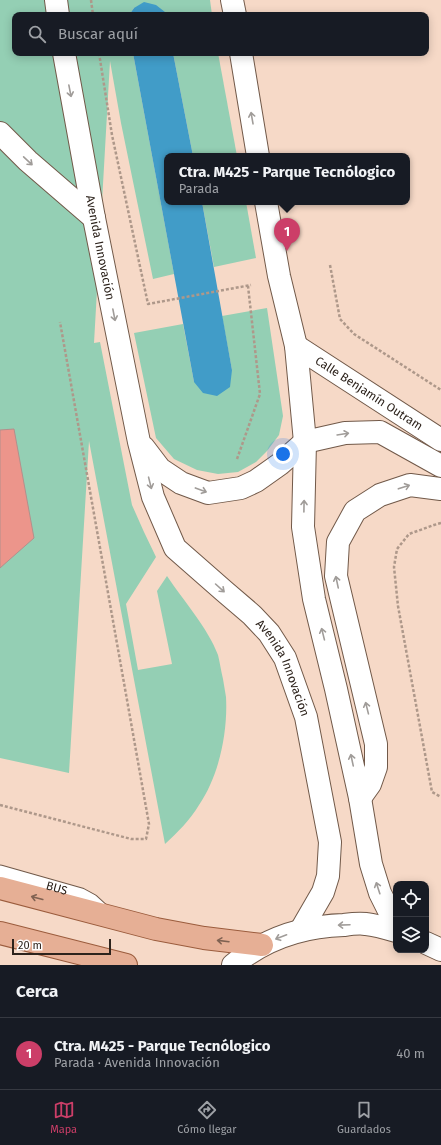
<!DOCTYPE html>
<html lang="es">
<head>
<meta charset="utf-8">
<style>
	body { margin:0; font-family:"Fira Sans",sans-serif; background:#242831; color:#f1f3f6 }
	.controls { position:absolute; right:12px; bottom:12px; display:grid; overflow:hidden; border-radius:8px; box-shadow:0 2px 10px #0003 }
	.controls button { width:36px; height:36px; display:grid; place-items:center; padding:0; border:0; border-bottom:1px solid #363941; background:#171b24; color:#f1f3f6; font:20px sans-serif }
	.scale { position:absolute; left:12px; bottom:10px; width:99px; box-sizing:border-box; padding-left:4px; border:2px solid #2d231c; border-top:0; font-size:11px; line-height:14px; white-space:nowrap; color:#2d231c; -webkit-text-stroke:3px #fff; paint-order:stroke }
	.you { position:absolute; left:283px; top:454px; width:14px; height:14px; margin:-10px; border:3px solid #fff; border-radius:50%; background:#1a73e8; box-shadow:0 0 0 6px #1a73e833 }
	.badge { display:grid; place-items:center; width:26px; height:26px; border-radius:50%; background:#cc3e68; color:#fff; font-size:13px; font-weight:700 }
	.pin { position:absolute; translate:-50% -33px; filter:drop-shadow(0 1px 2px #0008) }
	.pin::after { content:''; position:absolute; top:21px; width:14px; height:12px; background:inherit; clip-path:polygon(0 0,100% 0,50% 100%) }
	.popup { position:absolute; left:164px; top:153px; width:246px; height:52px; box-sizing:border-box; display:grid; place-content:center; border-radius:8px; background:#171b24; filter:drop-shadow(0 1px 3px #0005); font-size:13px; white-space:nowrap; color:#9ea1a6 }
	.popup b { font-size:15px; color:#f1f3f6 }
	.popup::after { content:''; position:absolute; left:50%; top:100%; margin-left:-8px; border:8px solid transparent; border-top-color:#171b24 }
	.list { margin:0; padding:0; list-style:none }
	h2 { display:flex; justify-content:space-between; align-items:center; height:52px; margin:0; padding:0 16px; font-size:17px }
	h2 small { font-size:13px; font-weight:400; color:#9ea1a6 }
	.list li { display:grid; grid-template-columns:26px 1fr auto; gap:12px; align-items:center; box-sizing:border-box; height:72px; padding:0 16px; border-top:1px solid #363941 }
	.list b { display:block; font-size:15px; white-space:nowrap }
	.list p { margin:0; font-size:13px; white-space:nowrap; color:#9ea1a6 }
	.list em { font-size:13px; font-style:normal; color:#9ea1a6 }
	.icon { flex:none; width:22px; height:22px; fill:none; stroke:currentColor; stroke-width:2; stroke-linecap:round; stroke-linejoin:round }
	.map { position:relative; flex:none; width:441px; height:965px; overflow:hidden }
	.search { position:absolute; background:#171b24; box-shadow:0 2px 10px #0003; left:12px; right:12px; top:12px; height:44px; display:flex; align-items:center; gap:10px; box-sizing:border-box; padding:0 14px; border-radius:8px; color:#9ea1a6; font-size:15px }
	.sheet { height:124px; background:#171b24 }
	nav { display:flex; justify-content:space-around; align-items:center; box-sizing:border-box; height:56px; border-top:1px solid #363941; background:#171b24; font-size:11px; color:#9ea1a6 }
	nav a { display:grid; justify-items:center; gap:2px }
	nav .on { color:#cc3e68 }
	.map>svg:first-child { display:block }
	.green { fill:#94cfb4 }
	.water { fill:#419cc8 }
	.building { fill:#ec958b; stroke:#b2908c }
	.lines { fill:none; stroke-linecap:round; stroke-linejoin:round }
	.service-casing { stroke:#715949; stroke-width:15 }
	.minor-casing { stroke:#715949; stroke-width:24 }
	.tertiary-casing { stroke:#715949; stroke-width:24 }
	.primary-casing { stroke:#9b5c3d; stroke-width:24 }
	.path { stroke:#ae988a; stroke-width:2.5; stroke-dasharray:3 2; stroke-linecap:butt }
	.service { stroke:#fff; stroke-width:13 }
	.minor { stroke:#fff; stroke-width:22 }
	.tertiary { stroke:#fff; stroke-width:22 }
	.primary { stroke:#e6af95; stroke-width:22 }
	.oneway { stroke:#a09c99 }
	.oneway2 { stroke:#806252 }
	.labels { text-anchor:middle; dominant-baseline:central; stroke-width:3; stroke-linejoin:round; paint-order:stroke }
	.street-label { font-size:12px; fill:#2d231c; stroke:#fff }
</style>
</head>
<body>
<div class="map">
<svg width="441" height="965" viewBox="0 0 441 965">
	<rect width="100%" height="100%" fill="#f6d9c7"/>
	<g class="green">
		<path d="M0 0H210L212 15H166L165 12 134 8 129 15H15V53H133L174 274 153 279 121 123 110 61 94 343 100 342 132 505 144 532 156 557 126 604 138 670 172 664 157 591 167 576C183 600 208 628 218 655 220 663 221 671 223 679 224 685 225 691 226 697 228 732 219 776 199 805 190 820 178 832 165 844L89 441 69 773 0 758Z"/>
		<path d="M173 53H218L237 156H193Z"/>
		<path d="M202 202H246L256 258 214 267Z"/>
		<path d="M267 308 283 416 279 435 267 451 256 462 238 472 218 474 197 470 174 459 156 438 134 333 183 324 194 382 232 370 222 316Z"/>
	</g>
	<g class="water">
		<path d="M144 2 156 5 165 12 166 15H129L134 8Z"/>
		<path d="M133 53H173L193 156H167V202H202L232 370 230 387 217 396 203 393 194 382Z"/>
	</g>
	<path class="building" d="M14 429 34 538 0 568V430Z"/>
	<g class="lines">
		<g class="service-casing">
			<g id="service">
				<path id="s1" d="M0 872 81 895 92 901 104 912"/>
			</g>
		</g>
		<g class="minor-casing">
			<g id="minor">
				<path d="M56 0 58 15"/>
				<path d="M232 0 235 15"/>
				<path id="s2" d="M64 53 94 218 139 442 153 497 175 548 224 591 252 615 269 633 285 658 306 717 330 842 328 876 323 892 301 930"/>
				<path d="M241 53 258 156"/>
				<path d="M0 133 28 161 94 218"/>
				<path d="M266 202 279 276 296 346 305 442 303 527 314 599 336 689 360 798 371 864 380 893 392 917 396 922"/>
				<path id="s3" d="M296 346 441 440"/>
				<path d="M144 448 160 469 181 483 208 493 241 488 256 481 280 464 305 442 345 433 380 432 441 466"/>
				<path d="M360 798 370 784 376 767V744L336 576 338 542 355 511 380 495 410 485 441 489"/>
			</g>
		</g>
		<g class="tertiary-casing">
			<g id="tertiary">
				<path d="M426 943 441 950"/>
				<path d="M233 965C266 938 302 926 344 925 351 924 359 923 366 924 376 925 386 928 396 931"/>
			</g>
		</g>
		<g class="primary-casing">
			<g id="primary">
				<path d="M0 888 156 929 204 938 262 945"/>
				<path d="M0 933 126 965"/>
			</g>
		</g>
		<g class="path">
			<path d="M91 0 93 15"/>
			<path d="M99 53 112 135 148 304 251 285"/>
			<path d="M330 265 340 319 354 334 441 390"/>
			<path d="M237 459 260 394 248 286"/>
			<path d="M441 523 434 525 409 534 397 549 394 567 398 606 432 792 441 797"/>
			<path d="M0 805 131 839H146L149 824 60 322"/>
		</g>
		<use href="#service" class="service"/>
		<use href="#minor" class="minor"/>
		<use href="#tertiary" class="tertiary"/>
		<use href="#primary" class="primary"/>
	</g>
	<defs><path id="oneway-shaft" d="M-6 0H5M1.5-3L5.5 0L1.5 3" fill="none" stroke-width="1.6" stroke-linecap="round" stroke-linejoin="round"/></defs>
	<g class="oneway">
		<use href="#oneway-shaft" transform="translate(70 91) rotate(79)"/>
		<use href="#oneway-shaft" transform="translate(252 118) rotate(-100)"/>
		<use href="#oneway-shaft" transform="translate(28 161) rotate(43)"/>
		<use href="#oneway-shaft" transform="translate(114 315) rotate(79)"/>
		<use href="#oneway-shaft" transform="translate(343 434) rotate(-9)"/>
		<use href="#oneway-shaft" transform="translate(150 483) rotate(76)"/>
		<use href="#oneway-shaft" transform="translate(404 487) rotate(-18)"/>
		<use href="#oneway-shaft" transform="translate(201 490) rotate(20)"/>
		<use href="#oneway-shaft" transform="translate(304 506) rotate(-89)"/>
		<use href="#oneway-shaft" transform="translate(337 582) rotate(-102)"/>
		<use href="#oneway-shaft" transform="translate(220 588) rotate(42)"/>
		<use href="#oneway-shaft" transform="translate(323 634) rotate(-104)"/>
		<use href="#oneway-shaft" transform="translate(367 708) rotate(-104)"/>
		<use href="#oneway-shaft" transform="translate(352 760) rotate(-102)"/>
		<use href="#oneway-shaft" transform="translate(378 888) rotate(-108)"/>
		<use href="#oneway-shaft" transform="translate(344 925) rotate(178)"/>
		<use href="#oneway-shaft" transform="translate(281 937) rotate(159)"/>
	</g>
	<g class="oneway2">
		<use href="#oneway-shaft" transform="translate(37 898) rotate(-165)"/>
		<use href="#oneway-shaft" transform="translate(223 941) rotate(-173)"/>
	</g>
	<g class="labels">
		<g class="street-label">
			<text stroke="none"><textPath href="#s2" startOffset="198">Avenida Innovación</textPath></text>
			<text stroke="none"><textPath href="#s3" startOffset="87">Calle Benjamín Outram</textPath></text>
			<text stroke="none"><textPath href="#s2" startOffset="673">Avenida Innovación</textPath></text>
			<text stroke="none"><textPath href="#s1" startOffset="59">BUS</textPath></text>
		</g>
	</g>
</svg>
<div class="controls">
<button><svg class="icon" aria-label="locate" viewBox="0 0 24 24"><circle cx="12" cy="12" r="6"/><path d="M12 2v4M12 18v4M2 12h4M18 12h4"/></svg></button>
<button><svg class="icon" aria-label="layers" viewBox="0 0 24 24"><path d="M12 4l9 5-9 5-9-5zM3 14l9 5 9-5"/></svg></button>
</div>
<div class="scale">20 m</div>
<div class="you"></div>
<div class="pin badge" style="left:287px;top:251px">1</div>
<div class="popup"><b>Ctra. M425 - Parque Tecnólogico</b>Parada</div>
<div class="search"><svg class="icon" aria-label="search" viewBox="0 0 24 24"><circle cx="10" cy="10" r="6"/><path d="M15 15l6 6"/></svg>Buscar aquí</div>
</div>
<section class="sheet">
<h2>Cerca<small></small></h2>
<ul class="list">
<li><span class="badge">1</span><div><b>Ctra. M425 - Parque Tecnólogico</b><p>Parada · Avenida Innovación</p></div><em>40 m</em></li>
</ul>
</section>
<nav>
<a class="on"><svg class="icon" aria-label="map" viewBox="0 0 24 24"><path d="M3 6l6-2 6 2 6-2v14l-6 2-6-2-6 2zM9 4v14M15 6v14"/></svg>Mapa</a>
<a><svg class="icon" aria-label="directions" viewBox="0 0 24 24"><path d="M12 3l9 9-9 9-9-9zM9 14v-3h6M13 9l2 2-2 2"/></svg>Cómo llegar</a>
<a><svg class="icon" aria-label="saved" viewBox="0 0 24 24"><path d="M7 4h10v16l-5-4-5 4z"/></svg>Guardados</a>
</nav>
</body>
</html>
